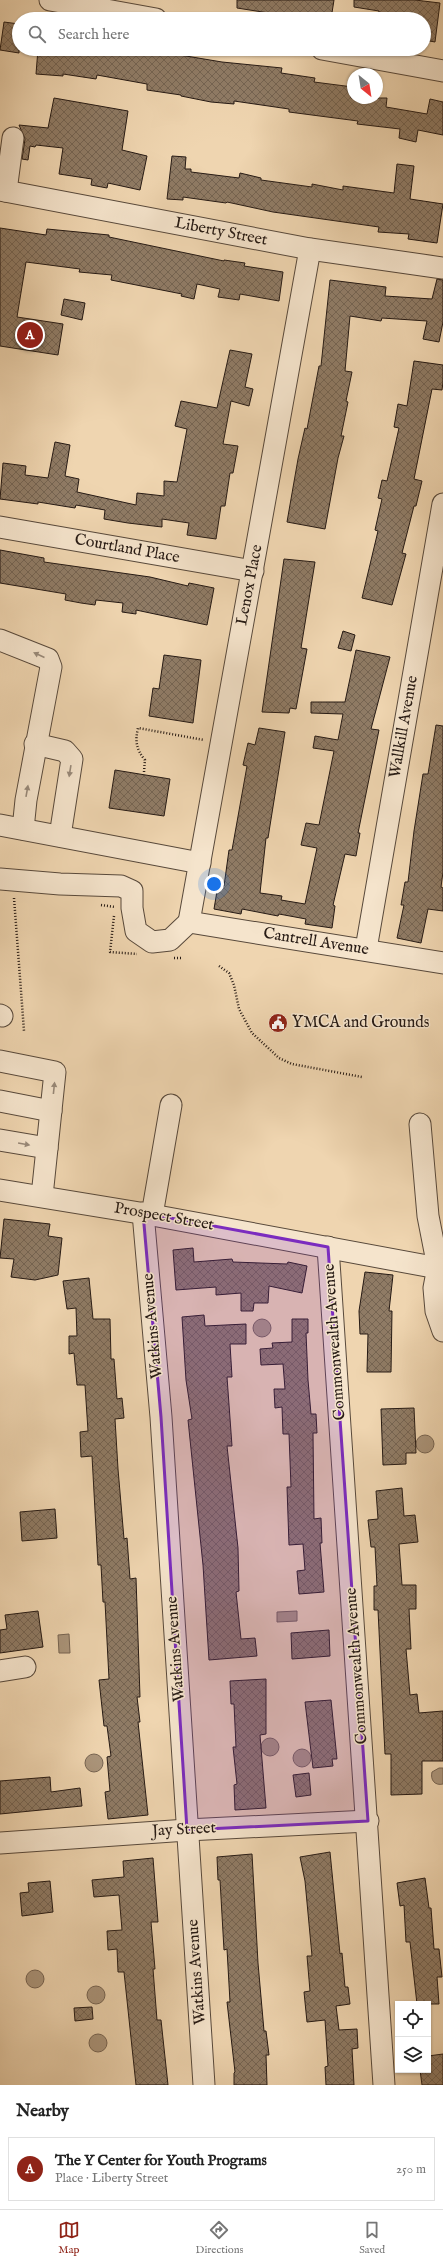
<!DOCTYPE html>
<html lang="en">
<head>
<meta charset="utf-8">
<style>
	body { margin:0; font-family:"IM FELL English",serif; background:#f2f2f2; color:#222 }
	.controls { position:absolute; right:12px; bottom:12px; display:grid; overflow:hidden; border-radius:0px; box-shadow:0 1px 3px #0004 }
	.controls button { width:36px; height:36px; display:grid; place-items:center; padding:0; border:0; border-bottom:1px solid #e0e0e0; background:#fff; color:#222; font:20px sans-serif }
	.compass { position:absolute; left:347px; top:68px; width:36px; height:36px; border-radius:50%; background:#fff; box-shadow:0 1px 3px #0004; rotate:150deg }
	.you { position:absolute; left:214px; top:884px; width:14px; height:14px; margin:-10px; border:3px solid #fff; border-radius:50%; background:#1a73e8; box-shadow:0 0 0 6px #1a73e833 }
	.badge { display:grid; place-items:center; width:26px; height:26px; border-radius:50%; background:#8f2418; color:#fff; font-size:13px; font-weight:700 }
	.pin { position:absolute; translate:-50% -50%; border:2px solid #fff; box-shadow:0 1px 4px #0006 }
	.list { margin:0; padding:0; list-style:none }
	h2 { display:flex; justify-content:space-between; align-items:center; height:52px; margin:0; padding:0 16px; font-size:17px }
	h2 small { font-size:13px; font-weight:400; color:#767676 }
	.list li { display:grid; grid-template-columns:26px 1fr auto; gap:12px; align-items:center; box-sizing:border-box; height:64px; margin:0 8px 8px; padding:0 8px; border:1px solid #e0e0e0; border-radius:0px }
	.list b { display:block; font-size:15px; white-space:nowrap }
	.list p { margin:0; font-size:13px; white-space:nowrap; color:#767676 }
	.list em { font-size:13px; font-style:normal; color:#767676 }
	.icon { flex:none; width:22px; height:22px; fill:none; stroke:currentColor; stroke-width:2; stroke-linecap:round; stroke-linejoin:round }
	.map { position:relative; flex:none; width:443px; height:2085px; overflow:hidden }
	.search { position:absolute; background:#fff; box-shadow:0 1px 3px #0004; left:12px; right:12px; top:12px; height:44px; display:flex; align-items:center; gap:10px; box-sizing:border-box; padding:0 14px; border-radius:22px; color:#767676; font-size:15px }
	.sheet { height:124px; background:#fff }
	nav { display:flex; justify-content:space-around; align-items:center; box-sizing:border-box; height:56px; border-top:1px solid #e0e0e0; background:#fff; font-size:11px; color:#767676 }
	nav a { display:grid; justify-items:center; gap:2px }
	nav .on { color:#8f2418 }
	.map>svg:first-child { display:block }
	.water { fill:#ab957b; stroke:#766452 }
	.building { fill:url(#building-cross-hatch); stroke:#261a14 }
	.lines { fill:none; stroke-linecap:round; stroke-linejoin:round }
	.minor-casing { stroke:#58493b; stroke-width:23 }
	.path { stroke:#261a14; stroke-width:2.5; stroke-dasharray:1 2; stroke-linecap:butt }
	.minor { stroke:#f5e4cc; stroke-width:21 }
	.oneway { fill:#988979 }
	.marked { fill:#7b2cbf; fill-opacity:0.2; stroke:#7b2cbf; stroke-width:3; stroke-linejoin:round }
	.labels { text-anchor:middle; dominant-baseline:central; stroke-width:3; stroke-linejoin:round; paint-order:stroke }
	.street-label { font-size:16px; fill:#261a14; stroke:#f5e4cc }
	.poi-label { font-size:16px; fill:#261a14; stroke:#f5e4cc; text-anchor:start }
</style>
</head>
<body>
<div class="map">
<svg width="443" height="2085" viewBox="0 0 443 2085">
	<defs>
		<pattern id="building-cross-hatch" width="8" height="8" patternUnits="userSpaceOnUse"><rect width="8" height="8" fill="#8f7b65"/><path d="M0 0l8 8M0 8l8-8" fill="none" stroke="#756452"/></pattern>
	</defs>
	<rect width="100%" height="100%" fill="#efd5b0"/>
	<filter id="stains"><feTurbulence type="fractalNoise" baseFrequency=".005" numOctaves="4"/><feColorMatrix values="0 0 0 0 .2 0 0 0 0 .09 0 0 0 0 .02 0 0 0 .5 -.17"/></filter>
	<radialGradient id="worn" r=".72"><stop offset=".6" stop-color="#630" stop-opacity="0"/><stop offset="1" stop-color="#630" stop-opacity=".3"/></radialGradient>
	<g class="water">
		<circle cx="262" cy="1328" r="9"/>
		<circle cx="425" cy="1444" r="9"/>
		<path d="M297 1611V1621L277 1622V1612Z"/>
		<path d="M69 1634 70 1653H59L58 1635Z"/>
		<circle cx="270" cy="1747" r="9"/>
		<circle cx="302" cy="1758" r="9"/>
		<circle cx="94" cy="1763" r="9"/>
		<path d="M439 1768H443V1784C435 1786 430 1780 432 1772Z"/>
		<circle cx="35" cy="1979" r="9"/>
		<circle cx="96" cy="1995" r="9"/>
		<circle cx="98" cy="2043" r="9"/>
	</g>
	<g class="building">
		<path d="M237 0H334L331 19H307L237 8Z"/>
		<path d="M354 0H415L440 3 435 42 424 40V19H378L379 11 354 7Z"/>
		<path d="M4 22 19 24V53L0 50Z"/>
		<path d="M38 49H153L175 52 174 54 222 62 282 68 281 73 315 78 314 82 353 87 351 98H387L386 107 427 114 430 99 443 102V135L418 130 416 142 399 138 400 129 357 124 358 121 289 112V109L234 101V104L211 102 181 96V95L147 90V84L97 75 96 79 63 74V76L36 74Z"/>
		<path d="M54 98 128 111 122 150 147 156 140 190 108 183 107 188 91 185 92 179 59 174 63 148 36 145 35 147 30 146 28 160 22 159 25 139 19 125 48 128Z"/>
		<path d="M172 156 186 157 185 169H191V172L239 178 240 173 261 178V180L312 187V184L343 190V186L394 193 397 164 414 166 410 199 443 204 437 243 408 239 409 234 378 232 379 227 273 212 227 202 226 203 183 197V200L167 199Z"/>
		<path d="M0 228 46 235 47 229 109 235V237L224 261V260L245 263 244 266 283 272 279 301 240 294 239 300 218 297 220 289 197 284 194 299 181 296 182 294 111 280 112 275 79 272 80 269 26 262 17 317 63 324 58 355 0 346Z"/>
		<path d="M437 279 443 280V322L439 342 423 339 427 321 382 318 381 321 350 316 345 371 352 372 346 401 348 402 341 436H344L338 458 325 529 287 522 298 459 305 428 307 429 319 366H321L330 280 386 287 385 296 432 299Z"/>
		<path d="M64 299 85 303 82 320 61 315Z"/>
		<path d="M230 350 252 354 245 387 253 389 249 406 231 401 223 444 238 446 233 473H230L225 506H221L216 539 187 535 189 523 162 519V527L128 523 104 519 105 510 76 505 75 508 38 502V504L0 499 3 463 26 466 25 475 48 478 55 442 70 445 65 476 79 479 77 492 136 505 137 493 164 496V481L177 482 187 429 175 426 181 401 217 408Z"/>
		<path d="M414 361 443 365V382L442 390 432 389 414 479 422 481 416 506H414L402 553 406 554 392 605 362 598 378 531 375 530 382 499 378 498 382 480 387 481 399 428 394 427 398 404 407 406Z"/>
		<path d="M0 550 44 558V562L150 577 188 586 189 583 214 588 207 625 136 610V614L122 612 123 603 96 600 95 605 81 603 65 600 66 594 0 583Z"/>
		<path d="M284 559 315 562 301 648 307 649 296 709 290 708 289 713 262 712Z"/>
		<path d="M343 631 355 635 351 651 338 648Z"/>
		<path d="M356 650 390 657 371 729 379 730 358 833H360L356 856 345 854 333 905 335 906 332 928 305 924 306 919 279 914 278 916 242 909 241 914 214 909 218 885 224 886 229 850H232L247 766 243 765 248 743 255 745 259 728 285 732 268 838H266L260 893 282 896 281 900 305 904 317 848 301 845 306 823 319 825 334 751 313 748 315 736 338 740 343 714 311 713V702H345Z"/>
		<path d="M164 655 201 660 193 723 149 716 153 688 159 689Z"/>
		<path d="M436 725 443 726V872L441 887 443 888V911L428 909 421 943 397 938 404 905H401L405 882H408L414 831 423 774H428Z"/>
		<path d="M115 770 170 779 164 816 109 808Z"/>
		<path d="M4 1219 50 1224 48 1236 62 1238 58 1275 35 1280 11 1277 14 1259 0 1258Z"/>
		<path d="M193 1248 194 1262 232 1259 233 1262 287 1264 288 1262 307 1266 302 1293 269 1286 268 1303H254L253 1311H241V1293L216 1295V1287L176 1290 173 1250Z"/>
		<path d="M365 1272 393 1275 389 1311H392L391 1372H367L368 1334H360L359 1311Z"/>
		<path d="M89 1278 93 1319H110L111 1359H114L117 1399 122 1398 124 1418 115 1419 118 1469 124 1539 127 1538 130 1579 136 1578 140 1697H137L140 1722H138L148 1815 108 1819 105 1792 110 1791 107 1757 111 1756 107 1726H104L99 1680 109 1679 105 1602H103L101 1565H98L92 1456 81 1457 80 1432 88 1431 85 1385H77L74 1353 69 1354V1336H77L76 1308 67 1309 63 1281Z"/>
		<path d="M204 1315 205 1326 246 1324V1344H230L232 1377H227L232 1446H227L238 1548 239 1591 236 1592 241 1639 255 1638 257 1656 209 1660 203 1565 188 1420 192 1419 186 1380 182 1317Z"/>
		<path d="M292 1319H308V1333H306L308 1380 311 1414H316L317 1433H313L314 1519 321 1518 322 1543H320L324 1592 299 1594 297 1571 305 1570 303 1544 289 1545 287 1487H291L289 1434H283L282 1407 275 1408 274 1389H285L283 1364 261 1365 260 1349 273 1348 272 1343 292 1342Z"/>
		<path d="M414 1408 416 1453H406V1464L383 1465 381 1409Z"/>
		<path d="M402 1488 404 1516 415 1515 418 1542 399 1544 402 1585H416V1609H409L411 1649H406L410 1695 417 1694 419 1713 443 1711V1761H422V1794L391 1795V1754H385L378 1610H374V1586H377L375 1547H371L368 1520 378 1519 376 1491Z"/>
		<path d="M55 1509 57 1538 22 1541 20 1512Z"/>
		<path d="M38 1611 43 1647 0 1653V1630L7 1629 5 1615Z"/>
		<path d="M329 1630 330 1656 292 1659 291 1633Z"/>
		<path d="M266 1679V1734L260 1735 266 1808 235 1810 234 1785 237 1784 233 1747H236L234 1704H231L230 1681Z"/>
		<path d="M331 1700 337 1759H332L333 1766 313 1768 305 1702Z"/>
		<path d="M309 1773 311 1795 296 1797 293 1775Z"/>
		<path d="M50 1777 51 1792 80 1788 82 1806 0 1814V1781Z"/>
		<path d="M330 1852 340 1954 342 1953 345 1987H348L350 2004 336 2006 339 2030 357 2029 358 2048 352 2049 354 2085H326L325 2067 328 2066 325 2020 307 2022 304 1992 310 1991 307 1956H312L305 1881 300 1857Z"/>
		<path d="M252 1854 258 1963 264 2031H266L269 2055H266L267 2085H234V2073L235 2072 227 2002H230L227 1949 224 1950 220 1880H218L217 1857Z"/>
		<path d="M153 1858 158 1922H151L155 1969H153L157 2020H161L168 2085H136L124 1972H118L117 1949 108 1950 107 1931 122 1930 119 1895 94 1897 92 1880 124 1877 123 1861Z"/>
		<path d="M425 1878 429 1908H431L434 1949H439L442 1977H437L439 2004H417L410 1942H406L404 1905 400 1906 397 1883Z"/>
		<path d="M50 1881 53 1912 22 1916 20 1893 29 1892 28 1883Z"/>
		<path d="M92 2007 93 2019 75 2021 74 2008Z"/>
		<path d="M443 2054V2085H422L420 2070H428V2056Z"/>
	</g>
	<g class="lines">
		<g class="minor-casing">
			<g id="minor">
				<path d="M50 0 156 19"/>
				<path d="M322 49 443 71"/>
				<path d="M0 190 310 249 443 268"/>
				<path d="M6 191 13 138"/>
				<path d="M0 527 253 571"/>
				<path d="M0 640 48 659 51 667 26 800 23 829"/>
				<path d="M35 744 65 751 72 759 60 836"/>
				<path d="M0 825 200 863"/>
				<path d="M0 879 60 884 121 886 132 891V908L136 931 152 942 170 940 189 922"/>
				<path d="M189 922 310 249"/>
				<path d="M189 922 443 963"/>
				<path d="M366 949 443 504"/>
				<path d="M0 1015 2 1016"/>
				<path d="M0 1061 55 1072 42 1196"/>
				<path d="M0 1101 51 1111"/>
				<path d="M420 1124 428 1216 438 1267 434 1288 436 1311 443 1331"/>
				<path d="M0 1140 47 1148"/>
				<path d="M0 1190 152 1215 443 1269"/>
				<path d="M143 1213 161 1417 204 2085"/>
				<path d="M152 1215 171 1105"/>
				<path d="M328 1247 384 2085"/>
				<path d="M0 1671 25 1667"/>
				<path d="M0 1843 187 1830 368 1821"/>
			</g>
		</g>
		<g class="path">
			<path d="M144 772 145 760C136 749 135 741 138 728L204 740"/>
			<path d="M14 898 24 1031"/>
			<path d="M101 905 115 907"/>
			<path d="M114 916 110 952 137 954"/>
			<path d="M174 958H182"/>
			<path d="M219 966 229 973 234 985 239 1009 252 1033 279 1058 292 1064 362 1077"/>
		</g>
		<use href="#minor" class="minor"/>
	</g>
	<defs><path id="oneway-solid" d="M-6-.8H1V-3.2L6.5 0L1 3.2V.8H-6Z"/></defs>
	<g class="oneway">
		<use href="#oneway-solid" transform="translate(39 655) rotate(-156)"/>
		<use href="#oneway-solid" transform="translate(70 771) rotate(99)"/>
		<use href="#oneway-solid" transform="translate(27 791) rotate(-80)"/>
		<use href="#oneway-solid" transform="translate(54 1088) rotate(-84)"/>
		<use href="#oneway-solid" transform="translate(24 1144) rotate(10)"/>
	</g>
	<path class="marked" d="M143 1213 328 1247 368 1821 187 1830 161 1417Z"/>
	<defs>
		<g id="civic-disc" transform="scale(1)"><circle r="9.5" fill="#8f2418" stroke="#f5e4cc"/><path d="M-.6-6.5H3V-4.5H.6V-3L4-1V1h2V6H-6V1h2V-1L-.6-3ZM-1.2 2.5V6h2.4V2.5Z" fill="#fff"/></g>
	</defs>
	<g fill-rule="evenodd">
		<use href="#civic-disc" x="278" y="1023"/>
	</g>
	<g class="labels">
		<g class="street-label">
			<text transform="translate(221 232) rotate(11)">Liberty Street</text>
			<text transform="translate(127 549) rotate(10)">Courtland Place</text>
			<text transform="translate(250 585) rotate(-79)">Lenox Place</text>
			<text transform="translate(404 727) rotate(-80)">Wallkill Avenue</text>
			<text transform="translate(316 942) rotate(9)">Cantrell Avenue</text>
			<text transform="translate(164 1217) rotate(10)">Prospect Street</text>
			<text transform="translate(153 1326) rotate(-95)">Watkins Avenue</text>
			<text transform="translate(335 1342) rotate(-94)">Commonwealth Avenue</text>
			<text transform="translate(176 1649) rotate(-94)">Watkins Avenue</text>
			<text transform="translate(357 1666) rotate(-94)">Commonwealth Avenue</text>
			<text transform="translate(184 1830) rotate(-3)">Jay Street</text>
			<text transform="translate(197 1972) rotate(-94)">Watkins Avenue</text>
		</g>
		<g class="poi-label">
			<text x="292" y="1023">YMCA and Grounds</text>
		</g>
	</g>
	<rect width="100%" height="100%" filter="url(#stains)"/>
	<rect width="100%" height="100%" fill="url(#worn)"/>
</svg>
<div class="controls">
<button><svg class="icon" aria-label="locate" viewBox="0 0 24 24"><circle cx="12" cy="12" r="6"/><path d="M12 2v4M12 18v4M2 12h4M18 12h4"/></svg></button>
<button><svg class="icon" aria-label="layers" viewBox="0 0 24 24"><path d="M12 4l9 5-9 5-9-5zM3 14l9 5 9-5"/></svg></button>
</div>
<svg class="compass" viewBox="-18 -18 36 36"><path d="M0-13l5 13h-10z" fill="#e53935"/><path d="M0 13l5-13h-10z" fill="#767676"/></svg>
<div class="you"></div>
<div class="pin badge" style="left:30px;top:335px">A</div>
<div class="search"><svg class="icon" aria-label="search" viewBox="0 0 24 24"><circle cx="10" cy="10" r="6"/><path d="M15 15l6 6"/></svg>Search here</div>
</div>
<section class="sheet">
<h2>Nearby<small></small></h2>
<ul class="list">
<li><span class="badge">A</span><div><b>The Y Center for Youth Programs</b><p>Place · Liberty Street</p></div><em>250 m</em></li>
</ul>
</section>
<nav>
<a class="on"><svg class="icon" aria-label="map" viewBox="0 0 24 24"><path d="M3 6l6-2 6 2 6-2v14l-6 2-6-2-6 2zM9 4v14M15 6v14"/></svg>Map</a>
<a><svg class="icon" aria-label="directions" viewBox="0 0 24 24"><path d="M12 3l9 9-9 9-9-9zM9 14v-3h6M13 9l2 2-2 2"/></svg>Directions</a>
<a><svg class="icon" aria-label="saved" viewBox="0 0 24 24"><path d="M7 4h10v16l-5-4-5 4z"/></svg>Saved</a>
</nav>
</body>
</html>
